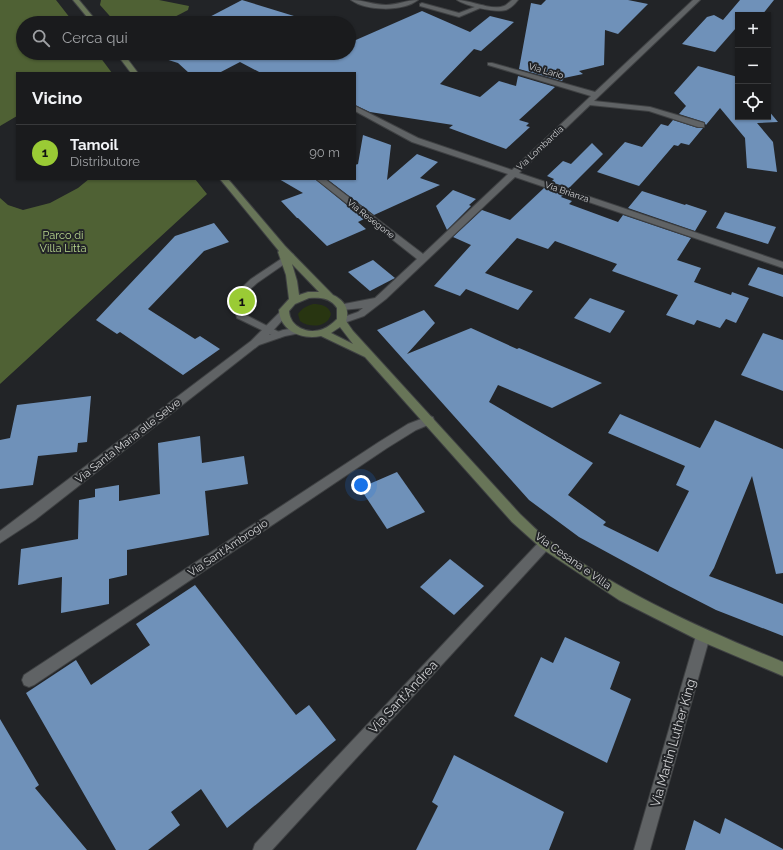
<!DOCTYPE html>
<html lang="it">
<head>
<meta charset="utf-8">
<style>
	body { margin:0; font-family:Raleway,sans-serif; background:#27282a; color:#f1f3f6 }
	.controls { position:absolute; right:12px; top:12px; display:grid; overflow:hidden; border-radius:0px; box-shadow:0 1px 3px #0004 }
	.controls button { width:36px; height:36px; display:grid; place-items:center; padding:0; border:0; border-bottom:1px solid #38393b; background:#1a1b1d; color:#f1f3f6; font:20px sans-serif }
	.you { position:absolute; left:361px; top:485px; width:14px; height:14px; margin:-10px; border:3px solid #fff; border-radius:50%; background:#1a73e8; box-shadow:0 0 0 6px #1a73e833 }
	.badge { display:grid; place-items:center; width:26px; height:26px; border-radius:50%; background:#9acb35; color:#111; font-size:13px; font-weight:700 }
	.pin { position:absolute; translate:-50% -50%; border:2px solid #fff; box-shadow:0 1px 4px #0006 }
	.list { margin:0; padding:0; list-style:none }
	h2 { display:flex; justify-content:space-between; align-items:center; height:52px; margin:0; padding:0 16px; font-size:17px }
	h2 small { font-size:13px; font-weight:400; color:#9fa1a4 }
	.list li { display:grid; grid-template-columns:26px 1fr auto; gap:12px; align-items:center; box-sizing:border-box; height:56px; padding:0 16px; border-top:1px solid #38393b }
	.list b { display:block; font-size:15px; white-space:nowrap }
	.list p { margin:0; font-size:13px; white-space:nowrap; color:#9fa1a4 }
	.list em { font-size:13px; font-style:normal; color:#9fa1a4 }
	.icon { flex:none; width:22px; height:22px; fill:none; stroke:currentColor; stroke-width:2; stroke-linecap:round; stroke-linejoin:round }
	.map { position:relative; flex:none; width:783px; height:850px; overflow:hidden }
	.search { position:absolute; background:#1a1b1d; box-shadow:0 1px 3px #0004; left:16px; top:16px; width:340px; height:44px; display:flex; align-items:center; gap:10px; box-sizing:border-box; padding:0 14px; border-radius:22px; color:#9fa1a4; font-size:15px }
	.panel { position:absolute; background:#1a1b1d; box-shadow:0 1px 3px #0004; left:16px; top:72px; width:340px; height:108px; border-radius:0px }
	.map>svg:first-child { display:block }
	.green { fill:#283511 }
	.forest { fill:#4f6134 }
	.building { fill:#6f91b9 }
	.lines { fill:none; stroke-linecap:round; stroke-linejoin:round }
	.service-casing { stroke:#3f4143; stroke-width:2 }
	.minor-casing { stroke:#3f4143; stroke-width:2 }
	.secondary-casing { stroke:#3f4143; stroke-width:2 }
	.service { fill:#606365; fill-rule:evenodd }
	.minor { fill:#606365; fill-rule:evenodd }
	.secondary { fill:#687558; fill-rule:evenodd }
	.labels { text-anchor:middle; dominant-baseline:central; stroke-width:4; stroke-linejoin:round; paint-order:stroke }
	.far-street-label { font-size:9px; fill:#d1d2d4; stroke:#222427 }
	.park-label { font-size:11px; fill:#bad88f; stroke:#222427 }
	.street-label { font-size:11px; fill:#d1d2d4; stroke:#222427 }
	.near-street-label { font-size:13px; fill:#d1d2d4; stroke:#222427 }
</style>
</head>
<body>
<div class="map">
<svg width="783" height="850" viewBox="0 0 783 850">
	<rect width="100%" height="100%" fill="#222427"/>
	<path class="green" d="M313 304C321 304 329 306 331 314 328 328 309 328 300 321L298 314C302 308 307 306 313 304Z"/>
	<g class="forest">
		<path d="M0 0H56L74 23H23V53H97L112 73H17V116L0 126Z"/>
		<path d="M101 0H159L189 6 188 10 163 23H116L100 5Z"/>
		<path d="M89 179H195L207 194 0 384V198L8 205 23 210 50 203 78 188Z"/>
	</g>
	<g class="building">
		<path d="M242 0 307 20 301 23H198Z"/>
		<path d="M546 0H628L648 4 618 34 605 30 604 65 579 71 583 74 564 78 562 81 519 69 531 3 541 5Z"/>
		<path d="M740 0H774L762 15H738V26L735 27 736 28 715 52 682 44 707 17 714 15 723 20Z"/>
		<path d="M422 11 470 32 490 16 514 22 481 51 474 49 440 84 480 97 499 81 516 86 518 76 555 87 519 120 529 123 526 126 530 127 506 149 449 128 453 125 370 112 355 105V73H261L240 62 219 73H189L178 63 159 57 165 53H349V43Z"/>
		<path d="M698 66 738 77V117H768V110L778 122 757 123 773 142 777 172 747 168 745 138 720 108 706 125 704 122 679 114 686 106 674 93Z"/>
		<path d="M673 120 698 128H703L689 145 681 143 678 146 674 145 639 186 597 172 625 142 642 147 661 124 668 126Z"/>
		<path d="M363 135 391 145 387 180 417 154 438 162 420 178 440 185 374 215 327 179H355V165L358 164Z"/>
		<path d="M592 143 603 154 569 188 551 182 554 179 547 176 563 161 571 164Z"/>
		<path d="M279 179H315L364 219 358 222 366 229 327 246 298 218H297L281 201 303 193Z"/>
		<path d="M544 188 563 195 561 197 572 201 569 204 618 222 623 215 691 238 677 260 701 268 694 282 731 295 732 292 749 298 736 323 726 319 720 328 697 320 694 325 666 315 678 295 612 271 617 264 555 241 548 249 517 238 485 273 533 291 518 310 466 289 460 296 434 286 471 245 453 237 482 210 510 220Z"/>
		<path d="M453 190 476 199 469 205 471 206 447 230 436 206Z"/>
		<path d="M642 191 685 205 686 204 707 211 695 231 628 208Z"/>
		<path d="M725 212 776 227 768 244 716 228Z"/>
		<path d="M214 223 229 242 204 251 148 309 195 339 200 336 220 349 183 375 120 332 117 334 96 320 175 236Z"/>
		<path d="M373 260 395 278 370 291 348 272Z"/>
		<path d="M758 267 783 275V297L748 285Z"/>
		<path d="M590 298 625 311 610 333 574 318Z"/>
		<path d="M424 310 435 323 407 354 471 328 517 349 519 348 602 383 552 408 498 385 489 402 593 463 568 495 606 522 603 525 658 552 689 491 676 485 685 466 608 433 620 414 700 448 715 420 783 449V573L776 574 752 476 714 568 709 576 783 604V636L716 610 669 586 579 537 529 500 377 330Z"/>
		<path d="M763 333 783 340V391L741 375Z"/>
		<path d="M91 396 87 442 78 443 77 452 38 456 33 485 0 489V440L10 438 17 405Z"/>
		<path d="M200 436 202 463 244 456 248 484 205 491 209 535 127 550V575L109 579V604L61 613 62 577 18 585 21 549 78 539 79 500 95 497V489L119 485V501L160 494 158 443Z"/>
		<path d="M397 472 425 512 387 529 360 488Z"/>
		<path d="M450 559 484 586 454 615 420 587Z"/>
		<path d="M195 585 296 715 309 705 336 740 227 828 201 789 171 812 180 825 148 850H116L26 693 76 660 91 685 150 645 136 624Z"/>
		<path d="M565 637 620 662 610 689 631 699 607 763 514 716 541 657 553 663Z"/>
		<path d="M0 719 39 785 35 788 87 850H0Z"/>
		<path d="M454 755 564 812 549 850H416L438 806 432 802Z"/>
		<path d="M725 818 783 849V850H685L694 820 720 834Z"/>
	</g>
	<g class="lines">
		<g class="service-casing">
			<g id="service">
				<path d="M422 3 459 13 480 5 485 6 459 17 420 6V4Z"/>
				<path d="M290 253 293 254 294 256 293 258 257 283 240 298 244 314 281 333 283 335 281 337 278 338 237 318 232 297 251 279Z"/>
			</g>
		</g>
		<g class="minor-casing">
			<g id="minor">
				<path d="M351 0C363 0 374 5 386 5 397 5 407 0 418 0 403 12 366 11 351 0Z"/>
				<path d="M457 0C470 0 492 11 504 6 507 5 509 2 512 0H518C515 4 511 8 506 10 495 13 466 6 457 0Z"/>
				<path d="M693 0H700L594 101 650 107 704 123V127H698L649 111 590 105 519 173 783 262V268L515 177 386 299 364 316 341 324 338 323 336 321 338 319 358 312 363 308 342 310 337 307 339 305 375 298 417 259 316 179H325L423 254 508 174 412 142 355 111V106L418 138 512 170 591 96 488 65V63H492L595 92Z"/>
				<path d="M283 311 288 314 269 335 283 330 296 328 301 331 300 333 285 336 259 345 35 520 0 543V531L251 341 280 312Z"/>
				<path d="M429 416 433 417 434 420 433 423 416 430 387 448 34 685 29 687 24 685 22 680 24 675 379 442 408 424Z"/>
				<path d="M545 539 549 540 551 544 549 548 272 850H253L255 844 541 540Z"/>
				<path d="M703 630 708 632 710 636 650 850H634L696 636 698 632Z"/>
			</g>
		</g>
		<g class="secondary-casing">
			<g id="secondary">
				<path d="M73 0H79L98 23H92Z"/>
				<path d="M116 53H123L138 73H131Z"/>
				<path d="M220 179H228L285 246 333 295C344 300 350 309 346 321L353 331 520 514C530 523 539 533 550 541 621 593 702 629 783 662V676L698 640 619 600 541 548 512 522 365 357 321 336C302 340 280 331 279 310L289 299 286 275 278 252 279 251ZM292 264 319 292H308L299 295 297 281ZM309 298C320 297 331 298 337 308V319C333 323 328 327 323 329 308 335 290 327 289 311L295 304ZM340 327 353 344 331 333Z"/>
			</g>
		</g>
		<use href="#service" class="service"/>
		<use href="#minor" class="minor"/>
		<use href="#secondary" class="secondary"/>
	</g>
	<g class="labels">
		<g class="far-street-label">
			<text transform="translate(546 71) rotate(16)">Via Lario</text>
			<text transform="translate(540 148) rotate(-43)">Via Lombardia</text>
			<text transform="translate(567 192) rotate(19)">Via Brianza</text>
			<text transform="translate(371 219) rotate(38)">Via Resegone</text>
		</g>
		<g class="park-label">
			<text x="63" y="235">Parco di<tspan x="63" dy="13">Villa Litta</tspan></text>
		</g>
		<g class="street-label">
			<text transform="translate(128 441) rotate(-38)">Via Santa Maria alle Selve</text>
			<text transform="translate(228 548) rotate(-34)">Via Sant'Ambrogio</text>
			<text transform="translate(573 561) rotate(35)">Via Cesana e Villa</text>
		</g>
		<g class="near-street-label">
			<text transform="translate(403 697) rotate(-47)">Via Sant'Andrea</text>
			<text transform="translate(673 743) rotate(-74)">Via Martin Luther King</text>
		</g>
	</g>
</svg>
<div class="controls">
<button>+</button>
<button>−</button>
<button><svg class="icon" aria-label="locate" viewBox="0 0 24 24"><circle cx="12" cy="12" r="6"/><path d="M12 2v4M12 18v4M2 12h4M18 12h4"/></svg></button>
</div>
<div class="you"></div>
<div class="pin badge" style="left:242px;top:301px">1</div>
<div class="search"><svg class="icon" aria-label="search" viewBox="0 0 24 24"><circle cx="10" cy="10" r="6"/><path d="M15 15l6 6"/></svg>Cerca qui</div>
<section class="panel">
<h2>Vicino<small></small></h2>
<ul class="list">
<li><span class="badge">1</span><div><b>Tamoil</b><p>Distributore</p></div><em>90 m</em></li>
</ul>
</section>
</div>
</body>
</html>
